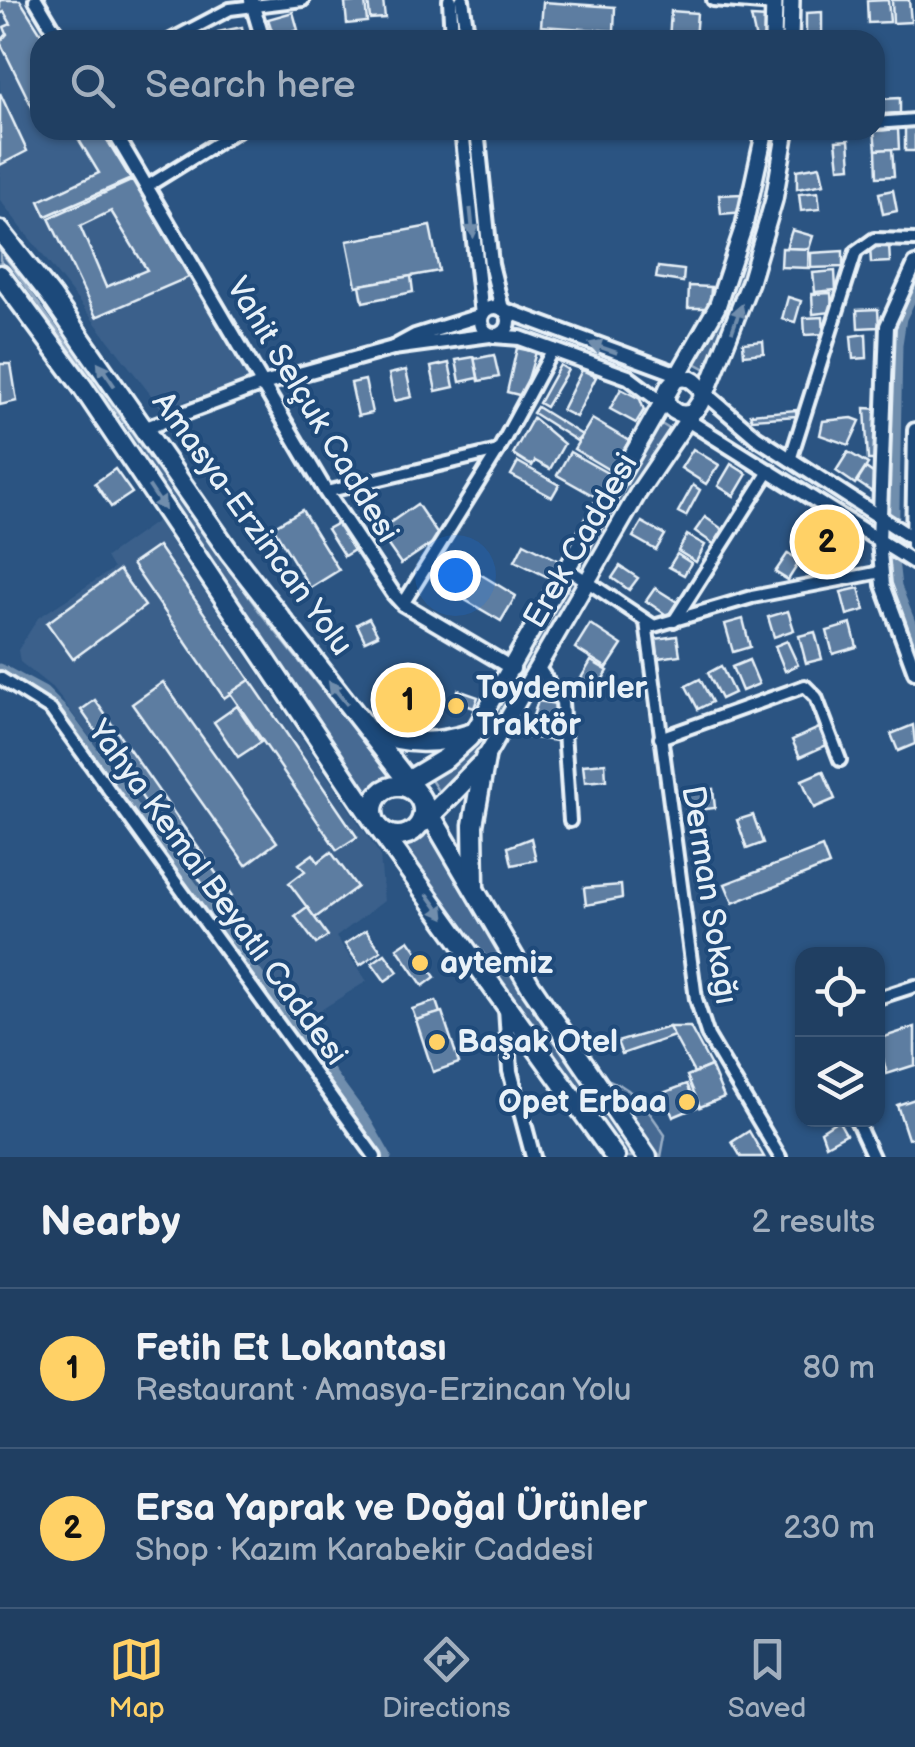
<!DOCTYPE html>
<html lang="en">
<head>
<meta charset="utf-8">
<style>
	body { margin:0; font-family:"Balsamiq Sans",sans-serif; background:#284668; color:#f1f3f6 }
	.controls { position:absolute; right:30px; bottom:30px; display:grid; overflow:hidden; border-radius:20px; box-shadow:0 2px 8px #0004 }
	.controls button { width:90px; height:90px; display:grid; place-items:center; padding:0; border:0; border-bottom:2px solid #3d5877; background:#203f62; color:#f1f3f6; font:50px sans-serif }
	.you { position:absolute; left:455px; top:575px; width:35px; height:35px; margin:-25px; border:8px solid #fff; border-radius:50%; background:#1a73e8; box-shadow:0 0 0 15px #1a73e833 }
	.badge { display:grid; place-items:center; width:65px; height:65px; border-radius:50%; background:#ffd166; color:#111; font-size:32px; font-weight:700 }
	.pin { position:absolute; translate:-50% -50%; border:5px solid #fff; box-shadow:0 2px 10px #0006 }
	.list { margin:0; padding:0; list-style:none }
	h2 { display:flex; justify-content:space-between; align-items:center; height:130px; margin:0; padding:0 40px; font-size:42px }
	h2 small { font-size:32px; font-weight:400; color:#a2afbe }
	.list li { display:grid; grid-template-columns:65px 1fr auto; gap:30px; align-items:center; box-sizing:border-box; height:160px; padding:0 40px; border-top:2px solid #3d5877 }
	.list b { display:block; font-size:38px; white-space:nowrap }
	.list p { margin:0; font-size:32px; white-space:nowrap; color:#a2afbe }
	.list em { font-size:32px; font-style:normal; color:#a2afbe }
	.icon { flex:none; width:55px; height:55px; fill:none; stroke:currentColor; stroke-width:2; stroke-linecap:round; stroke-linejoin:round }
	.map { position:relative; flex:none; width:915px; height:1157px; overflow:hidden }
	.search { position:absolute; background:#203f62; box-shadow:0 2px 8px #0004; left:30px; right:30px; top:30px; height:110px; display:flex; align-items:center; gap:25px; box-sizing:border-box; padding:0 35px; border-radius:30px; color:#a2afbe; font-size:38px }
	.sheet { height:450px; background:#203f62 }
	nav { display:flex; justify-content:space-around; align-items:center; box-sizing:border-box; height:140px; border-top:2px solid #3d5877; background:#203f62; font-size:28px; color:#a2afbe }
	nav a { display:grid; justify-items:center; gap:5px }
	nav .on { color:#ffd166 }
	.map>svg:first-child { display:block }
	.built { fill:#3a608b }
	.green { fill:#476b93; stroke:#98aec6; stroke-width:2.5 }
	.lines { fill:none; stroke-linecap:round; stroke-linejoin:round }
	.canal { stroke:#708ead; stroke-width:11 }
	.building { fill:#5d7da1; stroke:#e8f1f8; stroke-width:2.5; fill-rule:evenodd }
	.minor-casing { stroke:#e8f1f8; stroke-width:18 }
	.tertiary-casing { stroke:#e8f1f8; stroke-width:20 }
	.secondary-casing { stroke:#e8f1f8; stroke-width:22 }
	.trunk-casing { stroke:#e8f1f8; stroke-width:25 }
	.minor { stroke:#1f4a7a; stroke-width:10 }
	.tertiary { stroke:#1f4a7a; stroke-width:12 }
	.secondary { stroke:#1f4a7a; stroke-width:15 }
	.trunk { stroke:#1f4a7a; stroke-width:18 }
	.oneway { fill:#6f8dac }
	.poi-dot { fill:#ffd166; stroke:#1f4a7a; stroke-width:4 }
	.labels { text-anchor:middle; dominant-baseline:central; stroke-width:8; stroke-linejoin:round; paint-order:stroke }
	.street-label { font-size:32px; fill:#e8f1f8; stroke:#1f4a7a }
	.poi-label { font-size:32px; font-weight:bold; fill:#e8f1f8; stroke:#1f4a7a; text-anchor:start }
</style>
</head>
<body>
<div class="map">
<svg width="915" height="1157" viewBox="0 0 915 1157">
	<rect width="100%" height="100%" fill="#2b5482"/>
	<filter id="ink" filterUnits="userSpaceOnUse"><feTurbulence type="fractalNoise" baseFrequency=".01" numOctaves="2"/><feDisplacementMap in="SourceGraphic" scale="20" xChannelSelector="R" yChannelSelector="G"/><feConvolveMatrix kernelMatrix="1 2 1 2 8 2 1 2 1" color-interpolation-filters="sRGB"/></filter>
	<g filter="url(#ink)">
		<g class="built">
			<path d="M0 0H29L53 40H40V130H105L252 381 161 408 0 200Z"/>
			<path d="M157 521 380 855 384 901 336 937 367 981 300 1023 55 690 20 662 18 650 38 618 113 569 106 557Z"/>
		</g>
		<g class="green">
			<path d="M772 130H777C765 213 740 293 708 370L695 363C741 295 758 209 772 130Z"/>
			<path d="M0 250 260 612 391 777 369 794 139 453 0 260Z"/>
			<path d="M658 422 671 430 587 564 595 536Z"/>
			<path d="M566 590 572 592C534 662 496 739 442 797L429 777 479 734Z"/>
			<path d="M428 832 510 971 633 1157H626L403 848Z"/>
			<path d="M600 1077C634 1086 646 1107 665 1135L661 1157Z"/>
		</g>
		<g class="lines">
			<g class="canal">
				<path d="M915 289 901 318 897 344 893 560 896 587 915 636"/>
				<path d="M0 669 43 692 65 714 366 1122 386 1157"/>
			</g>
		</g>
		<g class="building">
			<path d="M0 0H20L45 40H40L37 117 0 42 7 34 4 27 11 24 4 12 0 14Z"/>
			<path d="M368 0H383L385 18 370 19Z"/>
			<path d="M888 0 890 22 868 23 867 1Z"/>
			<path d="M892 0H909L911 22 893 23Z"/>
			<path d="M365 1 367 22 347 24 345 3Z"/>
			<path d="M543 2 615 7 614 31 541 26Z"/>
			<path d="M671 11 697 13 695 40H669Z"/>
			<path d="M293 12 298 30 274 37 268 19Z"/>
			<path d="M822 12V39H806V13Z"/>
			<path d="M751 17 768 18 767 40H756Z"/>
			<path d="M242 27 244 40H220L218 32Z"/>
			<path d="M0 93 27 151 0 165Z"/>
			<path d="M900 98V113L882 114 881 99Z"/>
			<rect x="905" y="123" width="10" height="28"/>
			<path d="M898 129 899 149 876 150 874 131Z"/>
			<path d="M73 130H101L131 179 46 216 39 201 99 173Z"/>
			<path d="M849 140 851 167 839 168 836 141Z"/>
			<path d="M892 149 894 176 877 177 876 150Z"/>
			<path d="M820 166 824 184 797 189V170Z"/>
			<path d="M133 180 189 277 96 317 49 218ZM111 211 147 270 106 287 80 226Z"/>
			<path d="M893 190 897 211 883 214 879 193Z"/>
			<path d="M818 192 820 209 801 211 799 194Z"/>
			<path d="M742 194 744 212 721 214 719 195Z"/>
			<path d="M430 226 439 271 356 286 347 241Z"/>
			<path d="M792 230 813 236 809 249 786 248Z"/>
			<path d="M889 245 890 262 871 263 870 246Z"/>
			<path d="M782 248 809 249 808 268 781 267Z"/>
			<path d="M843 251V267L811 268V253Z"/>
			<path d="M658 267 684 270 683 282 656 278Z"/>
			<path d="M835 271 836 290 815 292 813 273Z"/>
			<path d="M411 276 413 292 363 302 360 285Z"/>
			<path d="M689 286 711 287 710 308H688Z"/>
			<path d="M831 293 832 312 813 314 812 294Z"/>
			<path d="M788 297 801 301 795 322 782 319Z"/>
			<path d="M878 309 879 327 858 328 857 310Z"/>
			<path d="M823 317 824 334 805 335 804 318Z"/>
			<path d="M866 334 867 358 853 359 851 336Z"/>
			<path d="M763 341 764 353 744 355 743 343Z"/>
			<path d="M517 348 536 352 523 396 507 392Z"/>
			<path d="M494 355 499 377 479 381 474 359Z"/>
			<path d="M474 357 478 378 460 382 456 360Z"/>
			<path d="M449 363 454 387 436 391 431 367Z"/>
			<path d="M0 364H11L17 401 0 405Z"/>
			<path d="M560 365 568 370 546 407 539 403Z"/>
			<path d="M406 370 412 397 394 401 389 374Z"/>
			<path d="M582 370 596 377 576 417 562 410Z"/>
			<path d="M365 380 372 413 358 416 351 383Z"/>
			<path d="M621 389 640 399 644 410 636 423 610 409Z"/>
			<path d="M537 407 582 435 577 441 533 413Z"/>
			<path d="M865 408 880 409 878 460H868Z"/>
			<path d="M796 410 797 416 752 419 750 414Z"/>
			<path d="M533 418 564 444 550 469 535 461 532 466 513 454Z"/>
			<path d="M852 418 860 421 849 445 820 435 823 421Z"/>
			<path d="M592 419 629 441 611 471 574 449Z"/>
			<path d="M693 449 719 465 706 484 681 468Z"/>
			<path d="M570 452 609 474 596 497 557 475Z"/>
			<path d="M848 452 868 464 855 484 836 471Z"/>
			<path d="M518 462 559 485 552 497 511 475Z"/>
			<path d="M731 464 747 474 734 496 718 486Z"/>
			<path d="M866 468 881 479 872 492 857 482Z"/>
			<path d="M115 469 132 493 111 507 95 483Z"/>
			<path d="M693 485 700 490 686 516 678 512Z"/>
			<path d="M417 504 440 538 401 564 378 531Z"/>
			<path d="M302 510 339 570 310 588 273 527Z"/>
			<path d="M705 517 725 531 715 545 695 531Z"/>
			<path d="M642 522 665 535 656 550 633 537Z"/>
			<path d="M338 523 354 550 344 556 327 529Z"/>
			<path d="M820 524 847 541 835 560 808 543Z"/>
			<path d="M687 535 705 545 696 562 678 551Z"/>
			<path d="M524 543 562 562 554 580 515 561Z"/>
			<path d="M158 546 250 680 224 698 132 564Z"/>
			<path d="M788 553 800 561 788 580 775 572Z"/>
			<path d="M677 554 691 563 684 575 669 567Z"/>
			<path d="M620 566 638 578 629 590 612 578Z"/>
			<path d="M119 570 145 606 73 659 47 623Z"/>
			<path d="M475 571 516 596 501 621 460 597Z"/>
			<path d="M655 588 677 602 668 616 646 601Z"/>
			<path d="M859 588 865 610 847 615 841 592Z"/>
			<path d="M788 611 794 630 774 637 768 617Z"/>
			<path d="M369 618 378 635 365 641 357 624Z"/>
			<path d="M743 619 750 647 733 652 725 624Z"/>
			<path d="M590 624 622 645 607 668 575 648Z"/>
			<path d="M851 624 857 647 833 654 827 631Z"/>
			<path d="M815 632 822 659 806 663 799 636Z"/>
			<path d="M677 636 680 655 658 658 655 639Z"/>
			<path d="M787 641 798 665 785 671 775 646Z"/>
			<path d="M749 660 759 684 742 691 732 667Z"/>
			<path d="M591 661 608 671 597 688 581 678Z"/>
			<path d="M721 666 734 693 721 699 708 673Z"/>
			<path d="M425 677 427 691 408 694 405 681Z"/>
			<path d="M700 679 712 702 698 709 686 686Z"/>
			<path d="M250 680 357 837 337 850 230 693Z"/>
			<path d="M163 682 277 842 246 865 132 704Z"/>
			<path d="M458 690 478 697 474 708 454 701Z"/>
			<path d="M95 700 232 896 218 906 81 710Z"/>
			<path d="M538 701 556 704 558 741 526 737Z"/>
			<path d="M237 706 261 742 238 757 214 722Z"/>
			<path d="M913 725 915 744 898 751 891 734Z"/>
			<path d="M819 728 827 745 800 757 792 740Z"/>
			<path d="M605 763 606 780 585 782 583 765Z"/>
			<path d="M823 771 835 799 814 808 802 780Z"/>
			<path d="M713 789 715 808 687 811 685 792Z"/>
			<path d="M753 815 763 843 747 849 737 820Z"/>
			<path d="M531 838 536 860 512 865 508 847Z"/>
			<path d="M822 847 829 865 733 903 725 884Z"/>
			<path d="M331 852 357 887 315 918 289 883 305 871 299 864 313 854 318 862Z"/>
			<path d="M621 885 622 898 586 905 584 888Z"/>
			<path d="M307 907 328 936 316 944 295 916Z"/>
			<path d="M366 930 381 951 360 965 345 944Z"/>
			<path d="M409 940 435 977 423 986 397 948Z"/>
			<path d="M385 954 398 972 385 981 372 963Z"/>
			<path d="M436 1001 440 1013 416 1020 412 1009Z"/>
			<path d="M442 1012 459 1063 433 1072 416 1020Z"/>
			<path d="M669 1027 674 1036 622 1054 617 1042Z"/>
			<path d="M669 1027H690L711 1066 694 1073Z"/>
			<path d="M915 1027V1065L887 1074 878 1039Z"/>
			<path d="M711 1066 724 1097 700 1107 687 1076Z"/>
			<path d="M687 1084 697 1107 673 1117 663 1093Z"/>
			<path d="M915 1099V1137L908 1139 897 1105Z"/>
			<path d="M838 1120 846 1134 826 1145 821 1131Z"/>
			<path d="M749 1131 764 1157H741L732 1142Z"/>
		</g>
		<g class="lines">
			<g class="minor-casing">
				<g id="minor">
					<path d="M713 0 774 5"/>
					<path d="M171 40 230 9 303 0"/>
					<path d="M875 123 915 120"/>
					<path d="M146 187 238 130"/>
					<path d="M790 460 856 252 874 239 915 240"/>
					<path d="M326 492 498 451"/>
					<path d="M570 570 654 626 752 597 881 572"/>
					<path d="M403 604 498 451 553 349"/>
					<path d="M674 621 770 470"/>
					<path d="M646 622 696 999 708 1036 780 1157"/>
					<path d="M539 668 562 702 570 821"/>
					<path d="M0 678 51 710 375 1157"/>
					<path d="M660 738 805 686 816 697 840 760"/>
					<path d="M878 998 915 986"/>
					<path d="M856 1120 873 1157"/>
				</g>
			</g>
			<g class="tertiary-casing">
				<g id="tertiary">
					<path d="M36 0 60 40"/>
					<path d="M251 0 263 40"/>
					<path d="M450 0 452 40"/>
					<path d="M462 0 468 40"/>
					<path d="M113 130 326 492 393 593 403 604 513 669"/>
					<path d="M477 130 491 264 502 309 686 377 756 437 915 540"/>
					<path d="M915 264 887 326 879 542 883 585 915 672"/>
					<circle cx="495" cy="321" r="14"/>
					<path d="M494 336 520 338 628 377 673 411 915 563"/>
					<path d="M393 348 415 336 482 315 462 130"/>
					<path d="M143 429 263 384 393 348 490 335"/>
					<path d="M913 545 915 430"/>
					<path d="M506 1008 510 1071 533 1157"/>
				</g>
			</g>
			<g class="secondary-casing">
				<g id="secondary">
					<path d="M773 40 774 0"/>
					<path d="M790 40 791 0"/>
					<circle cx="684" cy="396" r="18"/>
					<path d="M473 733 717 307 744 226 765 130"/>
					<path d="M485 758 638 493 707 391 750 282 774 200 786 130"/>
				</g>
			</g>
			<g class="trunk-casing">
				<g id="trunk">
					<path d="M0 231 51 296 230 553 420 797 530 985 647 1157"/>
					<path d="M0 275 82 386 378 827 615 1157"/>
					<path d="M371 731C407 745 436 745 473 733"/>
					<path d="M401 785 446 758 469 737"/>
					<circle cx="398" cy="811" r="25"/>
					<path d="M424 822 479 766"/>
					<path d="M474 886 473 825 485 758"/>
				</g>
			</g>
			<use href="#minor" class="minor"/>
			<use href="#tertiary" class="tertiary"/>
			<use href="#secondary" class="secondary"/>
			<use href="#trunk" class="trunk"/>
		</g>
		<defs><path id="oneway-solid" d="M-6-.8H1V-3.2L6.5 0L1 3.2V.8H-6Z" transform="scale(2.5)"/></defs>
		<g class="oneway">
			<use href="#oneway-solid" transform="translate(472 223) rotate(84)"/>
			<use href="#oneway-solid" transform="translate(737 318) rotate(-70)"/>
			<use href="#oneway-solid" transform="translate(603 348) rotate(-161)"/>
			<use href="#oneway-solid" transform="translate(106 374) rotate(-125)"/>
			<use href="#oneway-solid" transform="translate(157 498) rotate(56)"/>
			<use href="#oneway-solid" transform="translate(338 693) rotate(-129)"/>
			<use href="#oneway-solid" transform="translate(436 906) rotate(54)"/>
		</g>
	</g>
	<g class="poi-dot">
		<circle cx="456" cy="706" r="10"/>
		<circle cx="420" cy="963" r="10"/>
		<circle cx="437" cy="1042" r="10"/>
		<circle cx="687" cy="1102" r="10"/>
	</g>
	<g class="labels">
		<g class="street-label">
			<text transform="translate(312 410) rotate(59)">Vahit Selçuk Caddesi</text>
			<text transform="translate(252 524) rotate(54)">Amasya-Erzincan Yolu</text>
			<text transform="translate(581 541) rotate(-60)">Erek Caddesi</text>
			<text transform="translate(217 893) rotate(54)">Yahya Kemal Beyatlı Caddesi</text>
			<text transform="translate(709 895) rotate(81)">Derman Sokağı</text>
		</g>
		<g class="poi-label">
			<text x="476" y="688">Toydemirler<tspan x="476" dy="37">Traktör</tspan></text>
			<text x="440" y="963">aytemiz</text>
			<text x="457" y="1042">Başak Otel</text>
			<text x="667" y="1102" text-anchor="end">Opet Erbaa</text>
		</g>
	</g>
</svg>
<div class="controls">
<button><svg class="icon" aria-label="locate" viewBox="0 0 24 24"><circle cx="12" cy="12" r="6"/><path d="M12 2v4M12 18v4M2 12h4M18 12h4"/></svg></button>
<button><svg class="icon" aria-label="layers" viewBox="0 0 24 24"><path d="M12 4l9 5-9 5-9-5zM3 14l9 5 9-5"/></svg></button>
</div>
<div class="you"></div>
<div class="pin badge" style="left:408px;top:700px">1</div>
<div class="pin badge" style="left:827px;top:542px">2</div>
<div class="search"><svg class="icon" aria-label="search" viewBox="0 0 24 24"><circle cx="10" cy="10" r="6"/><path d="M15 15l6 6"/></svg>Search here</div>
</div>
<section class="sheet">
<h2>Nearby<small>2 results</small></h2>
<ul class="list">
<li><span class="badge">1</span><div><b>Fetih Et Lokantası</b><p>Restaurant · Amasya-Erzincan Yolu</p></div><em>80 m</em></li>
<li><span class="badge">2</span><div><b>Ersa Yaprak ve Doğal Ürünler</b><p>Shop · Kazım Karabekir Caddesi</p></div><em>230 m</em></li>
</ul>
</section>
<nav>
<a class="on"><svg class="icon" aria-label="map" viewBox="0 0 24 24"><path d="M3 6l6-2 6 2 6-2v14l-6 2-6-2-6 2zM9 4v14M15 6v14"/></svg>Map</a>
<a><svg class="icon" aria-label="directions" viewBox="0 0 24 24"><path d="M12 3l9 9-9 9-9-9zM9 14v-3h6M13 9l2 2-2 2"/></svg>Directions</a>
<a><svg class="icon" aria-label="saved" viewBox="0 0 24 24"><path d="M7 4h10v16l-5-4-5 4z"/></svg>Saved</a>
</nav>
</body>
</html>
